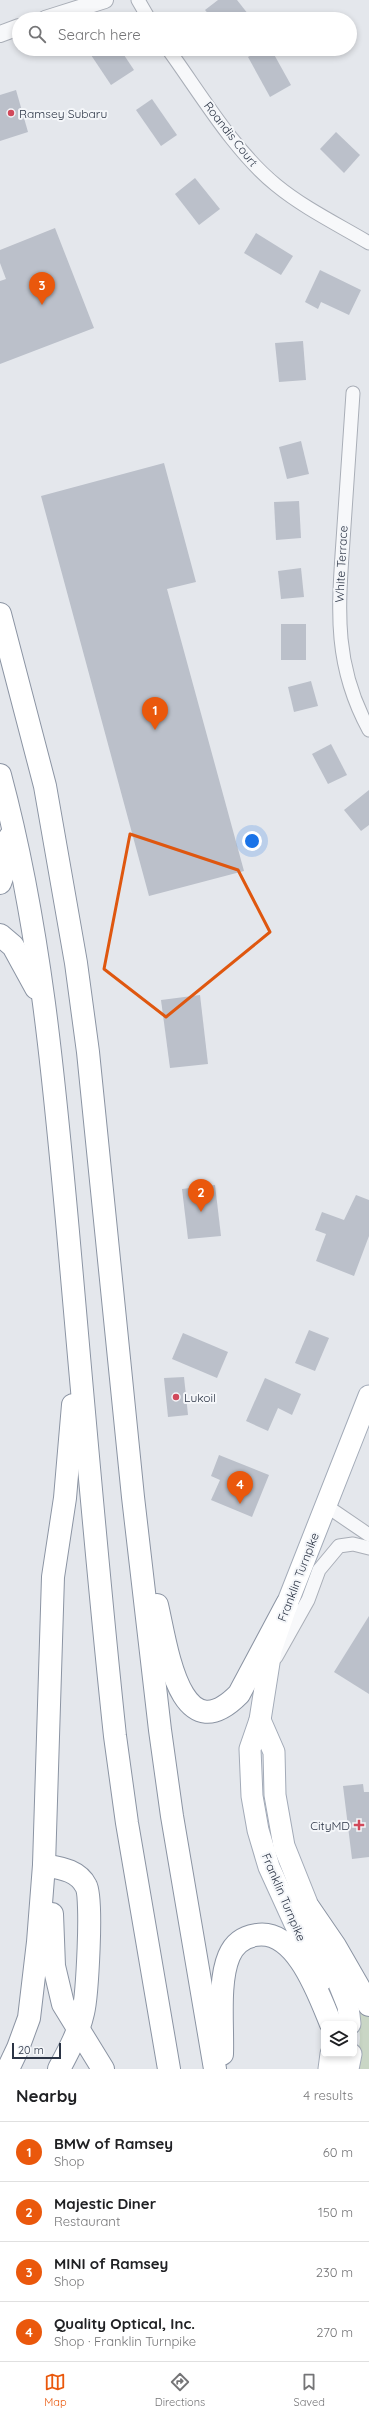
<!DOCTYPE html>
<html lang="en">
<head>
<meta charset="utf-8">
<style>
	body { margin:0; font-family:Quicksand,sans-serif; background:#f6f6f6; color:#202124 }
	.controls { position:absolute; right:12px; bottom:12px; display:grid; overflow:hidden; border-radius:6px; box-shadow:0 2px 6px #0003 }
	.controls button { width:36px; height:36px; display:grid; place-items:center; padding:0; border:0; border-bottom:1px solid #e0e0e0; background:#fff; color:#202124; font:20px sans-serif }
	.scale { position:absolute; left:12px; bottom:10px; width:49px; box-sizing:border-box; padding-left:4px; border:2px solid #2b3445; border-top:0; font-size:11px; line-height:14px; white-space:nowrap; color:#2b3445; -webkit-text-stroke:3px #f4f6f9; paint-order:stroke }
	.you { position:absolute; left:252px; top:841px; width:14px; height:14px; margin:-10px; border:3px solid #fff; border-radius:50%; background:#1a73e8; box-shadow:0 0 0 6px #1a73e833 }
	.badge { display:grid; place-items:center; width:26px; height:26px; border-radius:50%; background:#ea580c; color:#fff; font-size:13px; font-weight:700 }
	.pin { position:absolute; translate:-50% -33px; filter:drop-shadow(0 1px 2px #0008) }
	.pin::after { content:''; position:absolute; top:21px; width:14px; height:12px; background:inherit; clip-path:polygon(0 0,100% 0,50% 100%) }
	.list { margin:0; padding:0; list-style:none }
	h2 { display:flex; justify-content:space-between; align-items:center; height:52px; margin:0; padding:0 16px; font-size:17px }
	h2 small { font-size:13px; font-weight:400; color:#757577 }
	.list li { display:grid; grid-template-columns:26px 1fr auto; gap:12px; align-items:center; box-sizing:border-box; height:60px; padding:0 16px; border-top:1px solid #e0e0e0 }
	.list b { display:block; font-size:15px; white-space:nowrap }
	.list p { margin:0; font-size:13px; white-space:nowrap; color:#757577 }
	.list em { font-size:13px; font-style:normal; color:#757577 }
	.icon { flex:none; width:22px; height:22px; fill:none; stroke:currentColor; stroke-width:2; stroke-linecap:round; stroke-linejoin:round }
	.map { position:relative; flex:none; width:369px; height:2069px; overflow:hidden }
	.search { position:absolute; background:#fff; box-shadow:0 2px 6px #0003; left:12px; right:12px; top:12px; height:44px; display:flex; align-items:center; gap:10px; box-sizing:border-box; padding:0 14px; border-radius:22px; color:#757577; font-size:15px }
	.sheet { height:292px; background:#fff }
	nav { display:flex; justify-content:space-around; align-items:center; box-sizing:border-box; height:56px; border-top:1px solid #e0e0e0; background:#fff; font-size:11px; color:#757577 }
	nav a { display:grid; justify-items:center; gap:2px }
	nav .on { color:#ea580c }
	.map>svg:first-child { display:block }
	.green { fill:#c9d6c5 }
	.building { fill:#bbc0ca }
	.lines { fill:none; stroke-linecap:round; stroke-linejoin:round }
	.minor-casing { stroke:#a9aeb7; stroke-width:15 }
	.tertiary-casing { stroke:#a9aeb7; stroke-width:18 }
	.primary-casing { stroke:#a3abb8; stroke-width:23 }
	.trunk-casing { stroke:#8b94a3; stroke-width:24 }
	.minor { stroke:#f7f8fa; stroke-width:13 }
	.tertiary { stroke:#f7f8fa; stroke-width:16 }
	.primary { stroke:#fff; stroke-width:21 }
	.trunk { stroke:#fff; stroke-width:22 }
	.marked { fill:none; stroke:#df570f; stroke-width:3; stroke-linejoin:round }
	.poi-dot { fill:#d1495b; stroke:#f4f6f9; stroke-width:1.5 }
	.labels { text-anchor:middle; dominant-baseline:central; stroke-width:4; stroke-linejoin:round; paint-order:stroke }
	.poi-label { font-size:12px; fill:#2b3445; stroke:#f4f6f9; text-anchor:start }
	.street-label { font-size:12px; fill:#2b3445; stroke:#f4f6f9 }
</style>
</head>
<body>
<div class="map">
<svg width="369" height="2069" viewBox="0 0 369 2069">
	<rect width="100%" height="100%" fill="#e4e7ec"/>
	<path class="green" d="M357 1993 369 2014V2069H357L360 2038Z"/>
	<g class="building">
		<path d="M218 0H237L252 19H213L205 10Z"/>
		<path d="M87 49H120L134 70 111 85Z"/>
		<path d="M263 49H271L291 85 270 97 248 57Z"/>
		<path d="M16 90 28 132 0 141V95Z"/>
		<path d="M152 99 177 135 161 146 136 110Z"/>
		<path d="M336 132 360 155 344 173 320 149Z"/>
		<path d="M195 178 220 209 199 225 175 194Z"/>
		<path d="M55 228 94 328 0 364V281L6 279 0 263V250Z"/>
		<path d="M256 233 293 256 281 275 244 253Z"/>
		<path d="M320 270 361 290 349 315 321 302 318 309 305 302Z"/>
		<path d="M303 341 306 380 279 382 275 343Z"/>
		<path d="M301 441 309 474 287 479 279 447Z"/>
		<path d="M164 463 196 582 167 589 244 871 149 896 41 496Z"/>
		<path d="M299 501 301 538 276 540 274 502Z"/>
		<path d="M301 568 304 597 281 599 278 571Z"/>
		<rect x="281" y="624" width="25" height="36"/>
		<path d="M311 681 318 706 294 712 288 687Z"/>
		<path d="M331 744 347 775 328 784 312 754Z"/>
		<path d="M369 790V825L361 831 344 810Z"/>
		<path d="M200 995 208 1064 170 1068 161 1000Z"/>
		<path d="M215 1185 221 1236 188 1239 182 1189Z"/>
		<path d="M356 1195 369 1200V1236L354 1276 316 1261 326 1234 315 1230 322 1212 344 1220Z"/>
		<path d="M309 1330 329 1338 315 1371 295 1363Z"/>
		<path d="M183 1333 228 1352 217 1378 172 1359Z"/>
		<path d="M184 1377 188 1415 168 1417 164 1378Z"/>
		<path d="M265 1378 301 1394 292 1415 278 1408 268 1431 246 1421Z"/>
		<path d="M219 1455 269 1475 252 1517 211 1500 220 1480 211 1476Z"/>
		<path d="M369 1616V1694L334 1672Z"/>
		<path d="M363 1784 364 1792H369V1857L352 1859 343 1786Z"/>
	</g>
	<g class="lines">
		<g class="minor-casing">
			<g id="minor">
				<path d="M138 0 149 19"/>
				<path d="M168 49C200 93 234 151 276 185 304 208 337 224 369 243"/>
				<path d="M353 393C350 438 347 482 344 526 339 603 331 660 369 730"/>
				<path d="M325 1505 369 1535"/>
				<path d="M276 1657 308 1600 319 1570 339 1546 353 1544 369 1548"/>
			</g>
		</g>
		<g class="tertiary-casing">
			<g id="tertiary">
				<path d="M45 19 105 0"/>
				<path d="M0 34 19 27"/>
			</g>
		</g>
		<g class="primary-casing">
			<g id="primary">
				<path d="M260 1720 274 1752 275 1795 284 1846 348 2006 350 2024"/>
				<path d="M321 1981 269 1867 258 1830 252 1796 250 1749 260 1720 271 1650 287 1604 369 1396"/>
				<path d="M329 2069 331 2054"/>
				<path d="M348 2069 351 2054"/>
			</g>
		</g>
		<g class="trunk-casing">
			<g id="trunk">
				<path d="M0 614 45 786 76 963 88 1052 133 1497 160 1730 172 1816 215 2069"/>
				<path d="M0 775C40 924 54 1078 68 1232 83 1400 97 1568 115 1736L127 1823 169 2069"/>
				<path d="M0 883 8 861 10 837"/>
				<path d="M0 935 13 946 36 988"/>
				<path d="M157 1605C166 1642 179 1755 239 1694L287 1604"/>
				<path d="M44 1865C60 1868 78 1870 86 1886 93 1898 87 1997 83 2013 79 2032 68 2052 59 2069"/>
				<path d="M309 1908 335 1946 369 2005"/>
				<path d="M52 1914 54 1966 63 2004 103 2069"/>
				<path d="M222 2054C223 2025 218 1982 229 1956 234 1944 243 1937 256 1935 296 1928 319 1995 331 2024"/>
				<path d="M8 2069 18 2048 29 2018 38 1942 44 1865 53 1577 65 1498 73 1405"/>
			</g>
		</g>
		<use href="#minor" class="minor"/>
		<use href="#tertiary" class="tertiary"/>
		<use href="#primary" class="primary"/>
		<use href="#trunk" class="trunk"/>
	</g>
	<path class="marked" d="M130 834 238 870 270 932 166 1017 104 969Z"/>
	<g class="poi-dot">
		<circle cx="11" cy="113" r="4"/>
		<circle cx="176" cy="1397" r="4"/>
		<path d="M357 1819h4v4h4v4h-4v4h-4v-4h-4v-4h4z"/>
	</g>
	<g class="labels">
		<g class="poi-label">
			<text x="19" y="113">Ramsey Subaru</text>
			<text x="184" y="1397">Lukoil</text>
			<text x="350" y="1825" text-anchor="end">CityMD</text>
		</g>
		<g class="street-label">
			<text transform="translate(231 134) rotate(52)">Roandis Court</text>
			<text transform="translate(341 564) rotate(-87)">White Terrace</text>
			<text transform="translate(298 1577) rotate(-69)">Franklin Turnpike</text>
			<text transform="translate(284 1897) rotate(67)">Franklin Turnpike</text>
		</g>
	</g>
</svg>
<div class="controls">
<button><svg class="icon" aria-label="layers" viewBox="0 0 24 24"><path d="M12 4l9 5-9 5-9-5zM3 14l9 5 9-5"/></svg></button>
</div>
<div class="scale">20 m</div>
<div class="you"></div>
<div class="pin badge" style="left:155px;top:730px">1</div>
<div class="pin badge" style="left:201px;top:1212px">2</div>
<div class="pin badge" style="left:42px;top:305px">3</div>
<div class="pin badge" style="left:240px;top:1504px">4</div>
<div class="search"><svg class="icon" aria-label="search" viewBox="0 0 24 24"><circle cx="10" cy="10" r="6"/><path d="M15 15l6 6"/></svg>Search here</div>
</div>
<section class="sheet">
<h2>Nearby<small>4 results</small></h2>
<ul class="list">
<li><span class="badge">1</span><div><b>BMW of Ramsey</b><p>Shop</p></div><em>60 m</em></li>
<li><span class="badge">2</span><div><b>Majestic Diner</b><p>Restaurant</p></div><em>150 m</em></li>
<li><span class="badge">3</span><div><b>MINI of Ramsey</b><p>Shop</p></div><em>230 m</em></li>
<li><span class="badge">4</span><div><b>Quality Optical, Inc.</b><p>Shop · Franklin Turnpike</p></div><em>270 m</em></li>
</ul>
</section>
<nav>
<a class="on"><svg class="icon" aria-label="map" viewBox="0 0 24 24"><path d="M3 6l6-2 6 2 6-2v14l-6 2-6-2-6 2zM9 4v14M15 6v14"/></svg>Map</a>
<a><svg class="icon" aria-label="directions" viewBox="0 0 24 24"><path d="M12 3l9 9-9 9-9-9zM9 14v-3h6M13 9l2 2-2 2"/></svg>Directions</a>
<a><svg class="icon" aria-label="saved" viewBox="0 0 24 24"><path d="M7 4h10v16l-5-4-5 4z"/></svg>Saved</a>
</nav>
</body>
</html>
